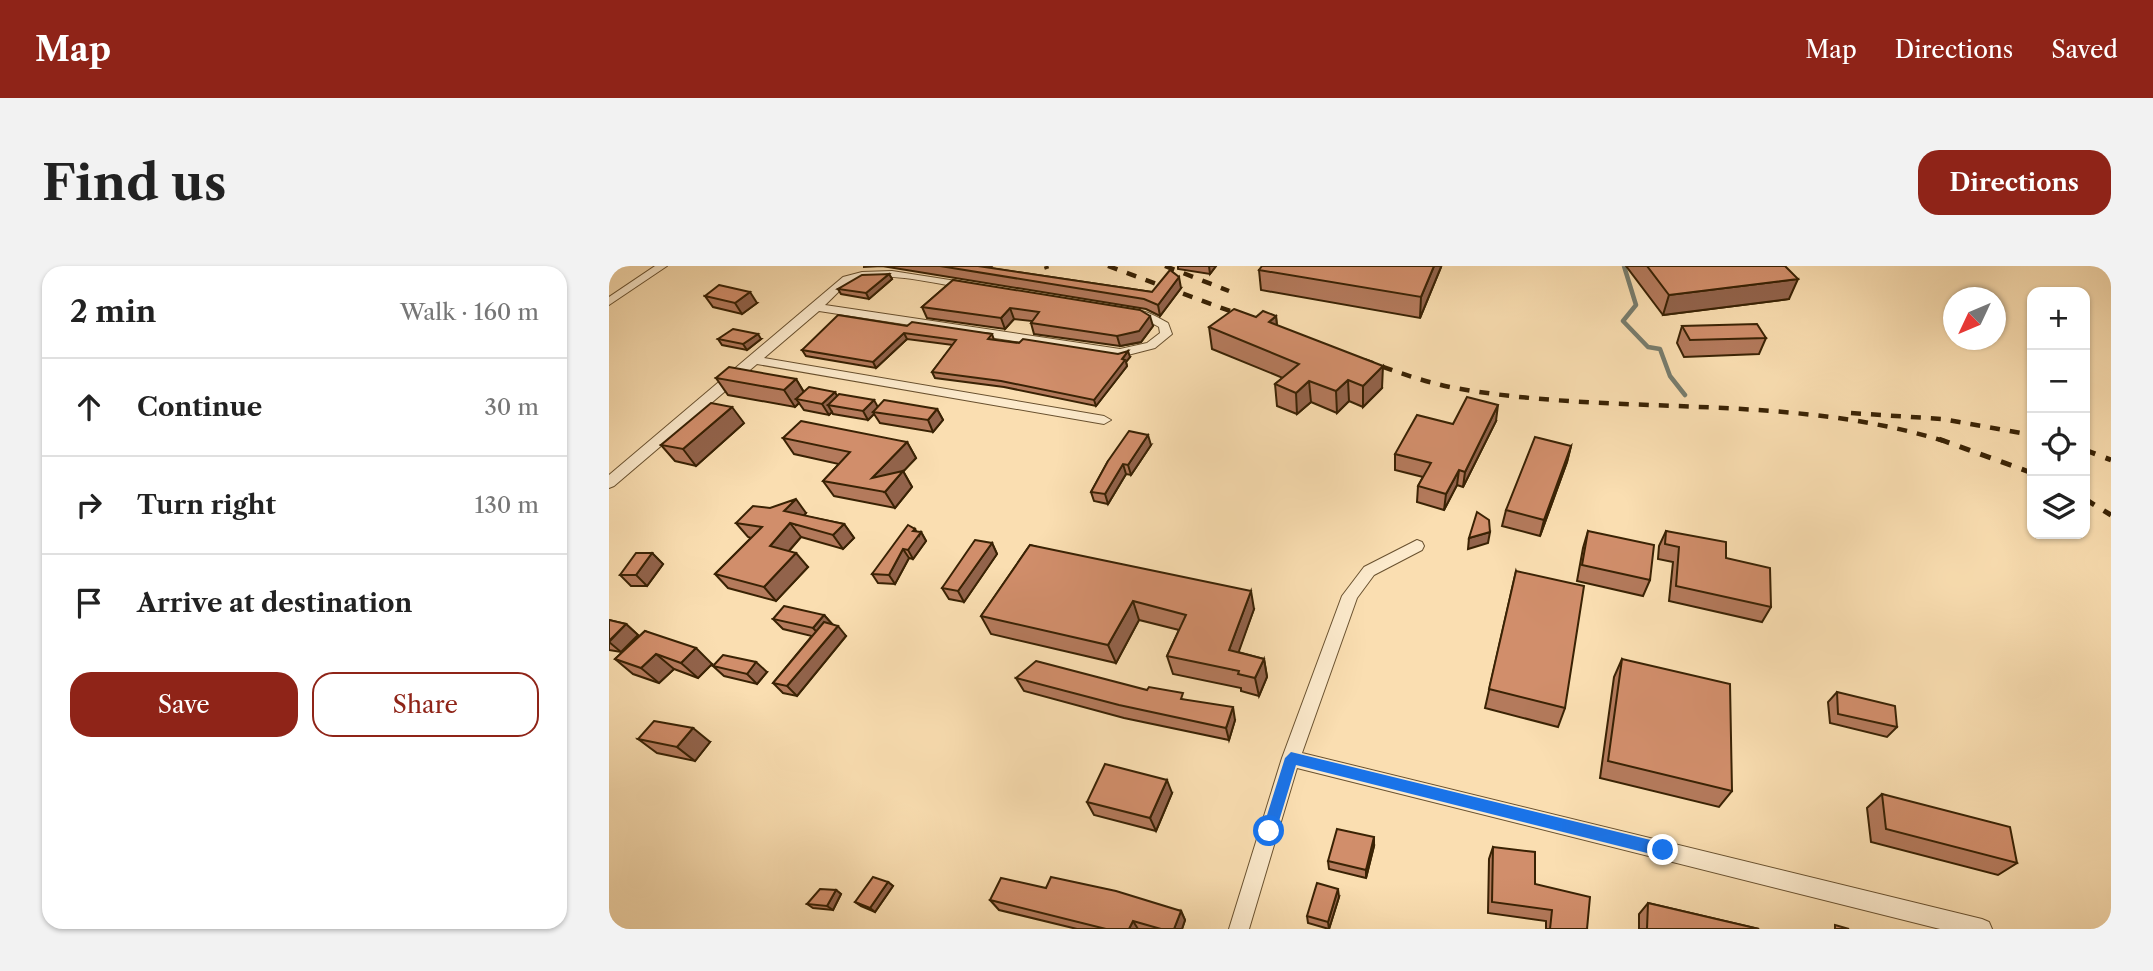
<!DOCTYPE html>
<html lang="en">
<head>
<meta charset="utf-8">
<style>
	body { margin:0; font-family:"Libre Caslon Text",serif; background:#f2f2f2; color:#222 }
	.controls { position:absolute; right:21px; top:21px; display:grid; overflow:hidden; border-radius:14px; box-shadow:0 2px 5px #0004 }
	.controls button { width:63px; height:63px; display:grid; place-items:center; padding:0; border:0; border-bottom:2px solid #e0e0e0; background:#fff; color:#222; font:35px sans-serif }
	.compass { position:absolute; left:1334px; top:21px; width:63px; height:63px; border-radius:50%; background:#fff; box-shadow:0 2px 5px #0004; rotate:226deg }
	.stop { position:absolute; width:21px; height:21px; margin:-16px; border:5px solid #1a73e8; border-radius:50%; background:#fff }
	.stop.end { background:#1a73e8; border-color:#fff; box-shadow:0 2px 7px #0008 }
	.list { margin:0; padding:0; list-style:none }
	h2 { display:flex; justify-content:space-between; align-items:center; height:91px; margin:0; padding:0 28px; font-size:30px }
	h2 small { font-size:23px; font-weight:400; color:#767676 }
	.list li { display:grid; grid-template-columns:46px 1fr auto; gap:21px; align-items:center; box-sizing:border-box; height:98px; padding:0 28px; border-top:2px solid #e0e0e0 }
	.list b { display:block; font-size:26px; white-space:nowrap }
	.list em { font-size:23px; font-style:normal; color:#767676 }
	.actions { display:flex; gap:14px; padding:21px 28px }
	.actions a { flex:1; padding:16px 0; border:2px solid #8f2418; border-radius:21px; text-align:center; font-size:24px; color:#8f2418 }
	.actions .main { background:#8f2418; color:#fff }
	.icon { flex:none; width:38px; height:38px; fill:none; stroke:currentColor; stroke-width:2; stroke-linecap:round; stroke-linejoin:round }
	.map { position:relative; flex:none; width:1502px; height:663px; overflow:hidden; border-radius:21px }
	header { display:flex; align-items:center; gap:42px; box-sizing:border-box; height:98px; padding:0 35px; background:#8f2418; color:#fff }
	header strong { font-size:33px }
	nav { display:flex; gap:38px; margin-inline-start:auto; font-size:24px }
	.intro { display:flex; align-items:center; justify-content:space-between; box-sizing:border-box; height:168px; padding:0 42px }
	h1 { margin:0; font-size:49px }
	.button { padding:18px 32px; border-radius:21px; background:#8f2418; color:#fff; font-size:24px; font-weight:700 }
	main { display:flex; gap:42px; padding:0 42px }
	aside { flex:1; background:#fff; border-radius:21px; box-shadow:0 2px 5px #0004 }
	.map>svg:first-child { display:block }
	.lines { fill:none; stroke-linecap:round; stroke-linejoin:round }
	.stream { stroke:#777d6e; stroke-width:4.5 }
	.minor-casing { stroke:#69512f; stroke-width:2 }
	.minor { fill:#fceacc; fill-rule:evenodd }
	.rail-far1 { stroke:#392204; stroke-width:4.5; stroke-dasharray:10 10; stroke-linecap:butt }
	.rail { stroke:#392204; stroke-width:5; stroke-dasharray:11 11; stroke-linecap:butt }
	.wall { fill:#b47a5c; stroke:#392204; stroke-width:2 }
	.shaded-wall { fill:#92634b; stroke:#392204; stroke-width:2 }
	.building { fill:#d18e6b; stroke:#392204; stroke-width:2 }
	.route { fill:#1a73e8 }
</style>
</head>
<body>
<header>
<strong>Map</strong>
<nav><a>Map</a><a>Directions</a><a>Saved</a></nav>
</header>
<div class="intro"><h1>Find us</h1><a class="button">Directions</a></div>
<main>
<aside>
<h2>2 min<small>Walk · 160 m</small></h2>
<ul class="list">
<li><svg class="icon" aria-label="ahead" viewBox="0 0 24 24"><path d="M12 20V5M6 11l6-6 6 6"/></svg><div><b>Continue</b></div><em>30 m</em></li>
<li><svg class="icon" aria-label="right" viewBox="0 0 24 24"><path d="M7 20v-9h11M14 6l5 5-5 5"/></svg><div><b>Turn right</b></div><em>130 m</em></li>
<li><svg class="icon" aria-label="arrive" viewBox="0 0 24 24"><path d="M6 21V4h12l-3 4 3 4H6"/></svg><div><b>Arrive at destination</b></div></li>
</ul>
<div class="actions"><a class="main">Save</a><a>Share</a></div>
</aside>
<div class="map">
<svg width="1502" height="663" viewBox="0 0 1502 663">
	<rect width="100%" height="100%" fill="#fadeb1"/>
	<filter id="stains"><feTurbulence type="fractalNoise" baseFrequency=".00286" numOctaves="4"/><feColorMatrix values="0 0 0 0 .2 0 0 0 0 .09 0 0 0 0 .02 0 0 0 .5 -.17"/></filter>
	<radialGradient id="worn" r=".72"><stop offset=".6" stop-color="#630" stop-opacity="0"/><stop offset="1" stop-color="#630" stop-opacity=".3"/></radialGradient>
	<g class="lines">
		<path class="stream" d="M1015 0 1027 39 1014 55 1039 81 1051 83 1061 110 1076 129"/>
		<g class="minor-casing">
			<g id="minor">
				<path d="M46 0H58L0 39V31Z"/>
				<path d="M283 5 360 17 365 20 360 23C333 19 264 1 241 17 232 22 224 32 216 39L511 83 538 77 551 67 550 61 534 52 517 48V44C533 42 545 49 559 57L563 68 546 82 511 91 210 45 155 92 495 150 502 154 495 158 148 98 5 220 0 222V209L234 11 253 6Z"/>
				<path d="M808 274 813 276 815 280 813 284 765 309 748 332 693 487 1373 653 1380 656 1383 663H1331L688 502 640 663H620L673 492 733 330 755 301Z"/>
			</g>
		</g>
		<use href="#minor" class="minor"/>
		<g class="rail-far1">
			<path d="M437 0 438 3"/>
			<path d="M499 0 640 52"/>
			<path d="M556 0 620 25"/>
			<path d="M755 94C785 105 815 116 846 122 1009 151 1176 126 1335 175"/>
			<path d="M1242 147 1333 153 1423 169"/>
		</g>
		<g class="rail">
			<path d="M1330 173 1423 207"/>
			<path d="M1476 184 1502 194"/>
			<path d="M1476 233 1502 249"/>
		</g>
	</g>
	<g class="wall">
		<path d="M255 0H383L381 2 543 26 572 22 551 50 537 43 273 0 255 1Z"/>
		<path d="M569 0H607L601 8 569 3Z"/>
		<path d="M1017 0H1176L1180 33 1054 49Z"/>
		<path d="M832 1 811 52 652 24 650 4Z"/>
		<path d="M280 8 283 13 260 33 232 28 229 23Z"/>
		<path d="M344 14 544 60 532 76 511 80 425 68 422 57 423 55 405 53 396 63 318 52 313 41Z"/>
		<path d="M96 30 148 37 133 48 104 41Z"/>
		<path d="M667 50 668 60 773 122 754 141 740 135 728 147 702 136 688 148 668 140 666 118 674 112 603 83 600 61 647 51Z"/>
		<path d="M298 60 383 68 385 74 521 91 517 96 518 100 487 140 395 121 326 112 323 106 344 79 298 73 267 102 197 90 193 84Z"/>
		<path d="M1073 60 1157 72 1150 88 1075 91 1068 77Z"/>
		<path d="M109 73H152L138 84 113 79Z"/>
		<path d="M107 112 187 113 195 126 228 130 269 141 328 143 334 154 324 166 271 157 265 148 259 154 224 148 223 146 220 149 195 144 190 137 186 141 119 129Z"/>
		<path d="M887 155 854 221 848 219 835 244 808 236 809 220 814 211 786 204V188L844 158Z"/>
		<path d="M135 157 87 200 66 195 52 179Z"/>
		<path d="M174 172 298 176 307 192 294 205 303 221 286 242 225 230 214 215 230 198 185 188Z"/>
		<path d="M542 179 522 209 517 208 499 238 485 235 482 226 499 195Z"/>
		<path d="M962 180 958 196 931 270 893 260 897 244Z"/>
		<path d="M161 242 197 247 195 250 235 258 245 272 234 283 192 271 180 285 199 301 167 335 119 322 106 308 142 272 139 271 127 257Z"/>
		<path d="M979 265 1041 314 1034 330 968 315 974 282Z"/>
		<path d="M1057 265 1117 292 1162 341 1153 356 1060 335 1064 296 1049 293 1050 280Z"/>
		<path d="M307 266H312L317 275 304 293 300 292 286 318 269 317 263 308Z"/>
		<path d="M383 277 388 288 355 336 340 333 333 322Z"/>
		<path d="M421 279 645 343 629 386 655 393 658 411 650 430 632 425V422L564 408 558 390 570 364 530 354 507 397 382 368 372 350Z"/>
		<path d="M43 287 54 298 38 320H22L11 309Z"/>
		<path d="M907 305 956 442 949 461 876 442Z"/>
		<path d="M215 349 223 358 237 370 188 430 174 427 164 417 203 370 174 363 164 353Z"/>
		<path d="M0 354 17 358 29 369 12 386 0 384Z"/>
		<path d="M36 365 103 398 89 412 65 403 50 417 24 408 6 393Z"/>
		<path d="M1013 393 1123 525 1110 541 991 512 1005 411Z"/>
		<path d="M104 400 158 406 148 418 115 410Z"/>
		<path d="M407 412 576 434 626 454 620 474 515 452 415 425Z"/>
		<path d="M1228 426 1288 461 1278 471 1221 457 1219 436Z"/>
		<path d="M29 473 101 476 86 495 48 487Z"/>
		<path d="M563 527 547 565 485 549 478 536Z"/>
		<path d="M1273 528 1408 597 1389 609 1262 576 1258 542Z"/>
		<path d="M765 580 757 612 720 603 719 595Z"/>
		<path d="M884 581 926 618 978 663H937V655L879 647 880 593Z"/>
		<path d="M279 616 284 620 266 646 252 640 246 636Z"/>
		<path d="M437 622 572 645 576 654 573 663H468L390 644 381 634Z"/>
		<path d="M227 624 232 628 224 644 204 642 198 638Z"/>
		<path d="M730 631 720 663 699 657 698 650Z"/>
		<path d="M1039 637 1150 663H1030V648Z"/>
	</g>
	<g class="shaded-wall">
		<path d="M600 0H607L601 8Z"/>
		<path d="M825 0H832V1L811 52 812 31Z"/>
		<path d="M280 8 283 13 260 33 257 27Z"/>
		<path d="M570 11 572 22 551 50 549 39Z"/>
		<path d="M1189 13 1180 33 1054 49 1060 29Z"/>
		<path d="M141 26 148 37 133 48 126 37Z"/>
		<path d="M401 42 405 53 396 63 392 52Z"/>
		<path d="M541 50 544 60 532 76 511 80 508 70Z"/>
		<path d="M667 50 669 71 660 56Z"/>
		<path d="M295 67 298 73 267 102 264 96Z"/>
		<path d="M149 68 152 73 138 84 134 78Z"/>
		<path d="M519 85 521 91 517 96 518 100 487 140 485 134Z"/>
		<path d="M774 100 773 122 754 141V120Z"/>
		<path d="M187 113 197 130 187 133 190 137 186 141 175 124Z"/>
		<path d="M739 114 740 135 728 147 727 125Z"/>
		<path d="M700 115 702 136 688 148 687 127Z"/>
		<path d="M226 126 232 137 219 139 223 146 220 149 213 138Z"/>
		<path d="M265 134 270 143 264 146 265 148 259 154 254 145Z"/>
		<path d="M889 139 887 155 854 221 856 206Z"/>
		<path d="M123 141 135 157 87 200 74 183Z"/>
		<path d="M328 143 334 154 324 166 319 154Z"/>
		<path d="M539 169 542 179 522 209 519 199Z"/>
		<path d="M298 176 307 192 275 226 263 212Z"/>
		<path d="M962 180 958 196 931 270 935 254Z"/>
		<path d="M514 198 517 208 499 238 496 228Z"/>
		<path d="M850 204 848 219 835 244 837 228Z"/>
		<path d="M294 205 303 221 286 242 276 226Z"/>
		<path d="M187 233 197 247 187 259 175 245Z"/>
		<path d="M181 257 192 271 172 294 161 280Z"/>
		<path d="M235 258 245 272 234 283 224 269Z"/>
		<path d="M306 263 310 270 312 266 317 275 304 293 299 284Z"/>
		<path d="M881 266 879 277 859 283 860 272Z"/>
		<path d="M383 277 388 288 355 336 349 325Z"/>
		<path d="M294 283 300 292 286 318 280 309Z"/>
		<path d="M43 287 54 298 38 320 27 309Z"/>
		<path d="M187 287 199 301 167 335 155 321Z"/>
		<path d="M642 325 645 343 624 402 620 384Z"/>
		<path d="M524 335 530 354 507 397 499 379Z"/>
		<path d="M215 349 224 359 213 372 204 362Z"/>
		<path d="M17 358 29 369 12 386 0 376Z"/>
		<path d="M229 360 237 370 188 430 178 420Z"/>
		<path d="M87 382 103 398 89 412 72 397Z"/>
		<path d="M47 388 65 403 50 417 32 402Z"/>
		<path d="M655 393 658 411 650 430 646 412Z"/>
		<path d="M147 396 158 406 148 418 138 408Z"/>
		<path d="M624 441 626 454 620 474 617 462Z"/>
		<path d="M84 462 101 476 86 495 68 481Z"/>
		<path d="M558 514 563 527 547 565 541 552Z"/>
		<path d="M765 571V580L757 612V604Z"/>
		<path d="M279 616 284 620 266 646 261 642Z"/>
		<path d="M729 623 730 631 720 663 719 656Z"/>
		<path d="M227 624 232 628 224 644 218 640Z"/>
		<path d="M572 645 576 654 573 663H565Z"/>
		<path d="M524 655 529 663H520Z"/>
	</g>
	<g class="building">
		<path d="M331 0H369L543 26 561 4 570 11 549 39 535 33Z"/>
		<path d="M653 0H825L812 31 650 4Z"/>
		<path d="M1038 0H1176L1189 13 1060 29Z"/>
		<path d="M280 8 257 27 229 23 253 9Z"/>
		<path d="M344 14 531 44 541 50 530 65 508 70 422 57 430 46 401 42 392 52 313 41Z"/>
		<path d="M110 19 141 26 126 37 96 30Z"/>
		<path d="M625 43 647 51 654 45 667 50 660 56 774 100 754 120 739 114 727 125 700 115 687 127 666 118 690 98 600 61Z"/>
		<path d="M229 49 298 60 303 56 383 68 379 73 410 77 414 73 509 88 519 85 513 93 516 94 485 134 392 115 323 106 347 74 295 67 264 96 193 84Z"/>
		<path d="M1148 58 1157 72 1081 74 1073 60Z"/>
		<path d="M124 63 149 68 134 78 109 73Z"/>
		<path d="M120 101 187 113 175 124 107 112Z"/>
		<path d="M200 121 226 126 213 138 187 133Z"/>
		<path d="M230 128 265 134 254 145 219 139Z"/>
		<path d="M858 131 889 139 856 206 850 204 837 228 809 220 822 197 786 188 808 149 844 158Z"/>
		<path d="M275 134 328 143 319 154 264 146Z"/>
		<path d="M102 137 123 141 74 183 52 179Z"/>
		<path d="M192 155 298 176 263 212 294 205 276 226 214 215 241 186 174 172Z"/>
		<path d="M520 165 539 169 519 199 514 198 496 228 482 226 499 195Z"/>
		<path d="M926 171 962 180 935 254 897 244Z"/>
		<path d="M187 233 175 245 235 258 224 269 181 257 161 280 187 287 155 321 106 308 153 261 127 257 144 240 161 242Z"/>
		<path d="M868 246 880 254 881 266 860 272Z"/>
		<path d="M299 259 306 263 304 265 312 266 299 284 294 283 280 309 263 308Z"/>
		<path d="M979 265 1045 279 1041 314 973 299Z"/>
		<path d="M1057 265 1117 276V292L1161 302 1162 341 1067 320 1070 281 1056 278Z"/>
		<path d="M366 274 383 277 349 325 333 322Z"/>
		<path d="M421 279 642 325 620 384 655 393 646 412 629 408 630 405 558 390 577 349 524 335 499 379 372 350Z"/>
		<path d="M27 287H43L27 309H11Z"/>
		<path d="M907 305 975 320 956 442 880 423Z"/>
		<path d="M175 340 215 349 204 362 164 353Z"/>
		<path d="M0 354 17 358 0 375Z"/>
		<path d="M215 356 229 360 178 420 164 417Z"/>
		<path d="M36 365 87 382 72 397 47 388 32 402 6 393Z"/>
		<path d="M114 389 147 396 138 408 104 400Z"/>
		<path d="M1013 393 1121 418 1123 525 999 495Z"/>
		<path d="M427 395 538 424 540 421 574 427 572 433 624 441 617 462 510 439 407 412Z"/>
		<path d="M1228 426 1286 440 1288 461 1229 448Z"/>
		<path d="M45 455 84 462 68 481 29 473Z"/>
		<path d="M496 498 558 514 541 552 478 536Z"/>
		<path d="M1273 528 1401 561 1408 597 1277 563Z"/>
		<path d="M728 563 765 571 757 604 719 595Z"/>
		<path d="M884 581 926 586V618L981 631 978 663H941L943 644 883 636Z"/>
		<path d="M264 611 279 616 261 642 246 636Z"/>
		<path d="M442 611 507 625 572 645 565 663H552L524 655 520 663H497L381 634 392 612 437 622Z"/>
		<path d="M708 617 729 623 719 656 698 650Z"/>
		<path d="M211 623 227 624 218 640 198 638Z"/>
		<path d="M1039 637 1150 663H1038Z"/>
		<path d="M1226 659 1240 663H1226Z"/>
	</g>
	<path class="route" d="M682 486 1054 577 1061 584 1054 591 687 499 667 565 660 572 653 565 676 492Z"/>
	<rect width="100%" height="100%" filter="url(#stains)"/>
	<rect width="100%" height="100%" fill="url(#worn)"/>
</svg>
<div class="controls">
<button>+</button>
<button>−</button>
<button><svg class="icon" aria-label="locate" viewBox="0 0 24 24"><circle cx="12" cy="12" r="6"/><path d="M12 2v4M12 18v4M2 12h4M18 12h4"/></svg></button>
<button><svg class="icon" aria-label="layers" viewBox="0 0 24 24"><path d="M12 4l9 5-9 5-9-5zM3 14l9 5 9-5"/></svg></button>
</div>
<svg class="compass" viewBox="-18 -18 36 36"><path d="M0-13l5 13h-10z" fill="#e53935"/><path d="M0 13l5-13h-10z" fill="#767676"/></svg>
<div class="stop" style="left:660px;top:565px"></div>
<div class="stop end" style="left:1054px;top:584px"></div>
</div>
</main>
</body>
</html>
